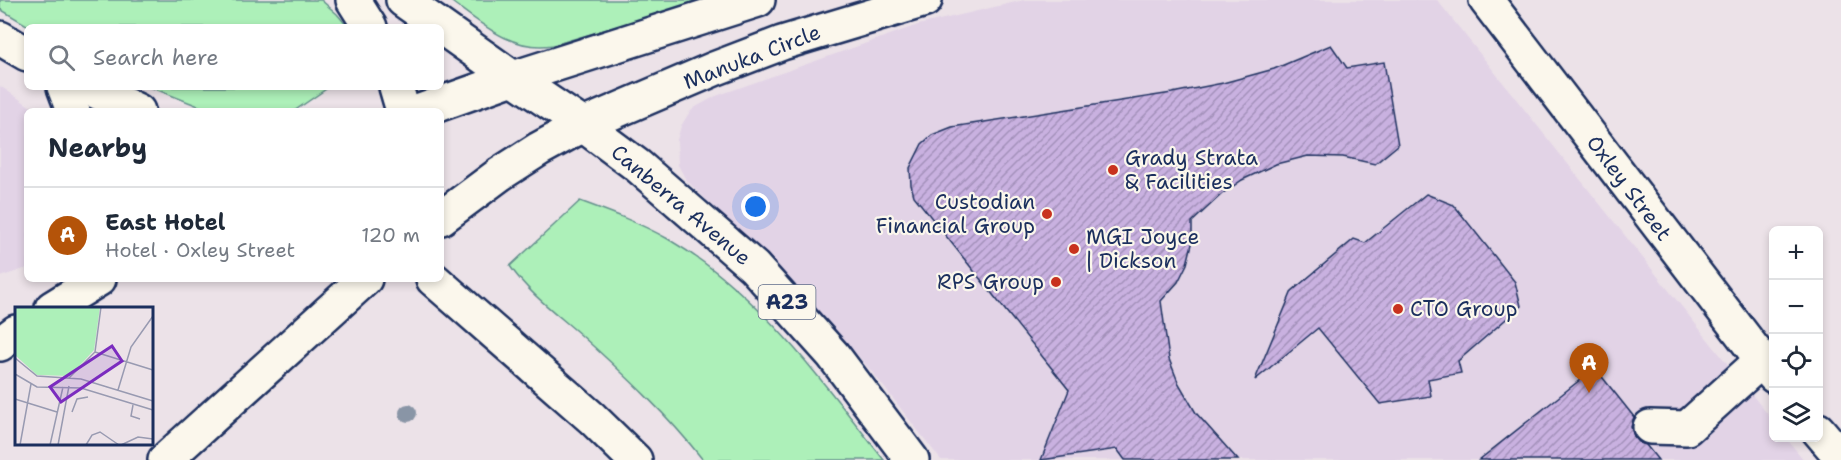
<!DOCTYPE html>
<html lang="en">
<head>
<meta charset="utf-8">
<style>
	body { margin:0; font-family:"Shantell Sans",sans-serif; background:#f6f6f7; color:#1f2937 }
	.controls { position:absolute; right:18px; bottom:18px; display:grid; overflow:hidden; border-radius:9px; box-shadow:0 3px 9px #0003 }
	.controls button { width:54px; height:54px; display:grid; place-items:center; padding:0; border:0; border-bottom:2px solid #e0e1e3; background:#fff; color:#1f2937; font:30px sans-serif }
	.you { position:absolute; left:756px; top:207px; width:21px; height:21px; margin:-15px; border:4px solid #fff; border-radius:50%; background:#1a73e8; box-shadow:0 0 0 9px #1a73e833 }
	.badge { display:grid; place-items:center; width:39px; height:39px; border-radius:50%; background:#b45309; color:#fff; font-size:20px; font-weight:700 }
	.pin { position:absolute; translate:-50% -50px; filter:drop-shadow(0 2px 3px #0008) }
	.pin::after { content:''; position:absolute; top:32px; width:21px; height:18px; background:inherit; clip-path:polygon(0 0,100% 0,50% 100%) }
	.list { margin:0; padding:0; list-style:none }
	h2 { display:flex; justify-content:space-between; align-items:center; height:78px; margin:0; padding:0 24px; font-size:26px }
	h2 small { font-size:20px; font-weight:400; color:#747a83 }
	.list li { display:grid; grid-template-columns:39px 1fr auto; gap:18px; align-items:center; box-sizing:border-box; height:96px; padding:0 24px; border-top:2px solid #e0e1e3 }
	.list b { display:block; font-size:22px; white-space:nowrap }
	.list p { margin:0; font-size:20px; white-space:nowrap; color:#747a83 }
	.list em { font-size:20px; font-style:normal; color:#747a83 }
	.icon { flex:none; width:33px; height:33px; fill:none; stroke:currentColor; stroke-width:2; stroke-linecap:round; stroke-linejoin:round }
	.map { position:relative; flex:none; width:1841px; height:460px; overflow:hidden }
	.search { position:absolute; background:#fff; box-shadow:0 3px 9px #0003; left:24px; top:24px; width:420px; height:66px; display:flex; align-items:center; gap:15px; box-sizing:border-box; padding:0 21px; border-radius:9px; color:#747a83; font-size:22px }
	.panel { position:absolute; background:#fff; box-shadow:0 3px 9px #0003; left:24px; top:108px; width:420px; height:174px; border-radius:9px }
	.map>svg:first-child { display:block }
	.built { fill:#e2d3e6 }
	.green { fill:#adf0b9; stroke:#64908c; stroke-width:1.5 }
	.building { fill:url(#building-hatch); stroke:#1b2f5e; stroke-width:1.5 }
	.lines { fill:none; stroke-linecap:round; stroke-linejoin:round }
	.minor-casing { stroke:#1b2f5e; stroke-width:38 }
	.major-casing { stroke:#1b2f5e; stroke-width:38 }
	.highway-casing { stroke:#1b2f5e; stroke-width:38 }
	.minor { stroke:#fbf7ec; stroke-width:33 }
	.major { stroke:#fbf7ec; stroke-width:33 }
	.highway { stroke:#fbf7ec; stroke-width:33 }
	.tree { fill:#8995a6 }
	.poi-dot { fill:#c8321e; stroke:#fbf7ec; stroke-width:2 }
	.labels { text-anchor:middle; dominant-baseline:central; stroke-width:4.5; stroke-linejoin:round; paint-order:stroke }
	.shield { fill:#fbf7ec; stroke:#5e6b89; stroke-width:1.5 }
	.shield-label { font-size:20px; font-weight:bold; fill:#1b2f5e }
	.street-label { font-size:21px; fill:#1b2f5e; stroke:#fbf7ec }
	.poi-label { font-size:21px; fill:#1b2f5e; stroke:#fbf7ec; text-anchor:start }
	.inset-road { fill:none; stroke:#989ab1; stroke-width:1.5 }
	.view { fill:#7b2cbf; fill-opacity:0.15; stroke:#7b2cbf; stroke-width:3 }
	.inset-edge { fill:none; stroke:#1b2f5e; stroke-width:3 }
</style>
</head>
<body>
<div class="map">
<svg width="1841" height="460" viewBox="0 0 1841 460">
	<defs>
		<pattern id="building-hatch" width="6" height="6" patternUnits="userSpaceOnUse" patternTransform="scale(1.5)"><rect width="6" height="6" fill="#c9b1e0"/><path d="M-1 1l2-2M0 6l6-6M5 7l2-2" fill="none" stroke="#a290b9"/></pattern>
	</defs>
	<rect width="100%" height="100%" fill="#ece2e8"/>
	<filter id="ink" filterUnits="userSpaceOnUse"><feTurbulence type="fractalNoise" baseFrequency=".0167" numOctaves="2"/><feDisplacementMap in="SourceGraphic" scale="12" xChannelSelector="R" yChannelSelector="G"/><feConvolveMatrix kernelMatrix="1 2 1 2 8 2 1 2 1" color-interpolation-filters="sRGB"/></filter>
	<g filter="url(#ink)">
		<g class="built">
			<path d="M1024 0H1437L1773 421 1774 438H1786L1804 460H941L873 373 838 333 777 268 686 180 678 165 677 140 681 126 689 113 694 108 716 96 918 25Z"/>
			<path d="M0 86 37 111H27V268L0 277Z"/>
		</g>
		<g class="green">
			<path d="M0 0H321L337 14 348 27H30L0 9Z"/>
			<path d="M449 0H708L553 45C511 52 481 23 449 0Z"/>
			<path d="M150 87H329L294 111H211Z"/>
			<path d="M580 201C610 212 640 223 668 239 759 292 820 379 884 460H703C668 415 624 374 582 336 556 313 529 294 510 266Z"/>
		</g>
		<g class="building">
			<path d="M1331 45 1347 68 1384 62 1398 145 1375 164 1343 157 1308 156 1276 164 1242 180 1222 194 1192 222V244L1187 264 1178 282 1161 301 1169 359 1178 382 1196 413 1238 460H1125L1117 449 1041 460 1069 390 914 196 911 185 910 168 922 144 932 135 952 127 1172 93 1223 83 1274 69Z"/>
			<path d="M1426 194 1454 205 1515 282 1521 306 1458 361 1461 373 1428 379 1431 396 1380 404 1318 328 1255 380 1292 291 1354 239 1365 243Z"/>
			<path d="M1595 368 1634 417 1631 427 1634 436 1640 443 1646 445 1658 460H1479Z"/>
		</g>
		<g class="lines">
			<g class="minor-casing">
				<g id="minor">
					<path d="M1486 0 1774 376"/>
					<path d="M513 78 758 0"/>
					<path d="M583 125 714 69 782 43 925 0"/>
					<path d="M1650 427 1687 428 1761 361"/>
					<path d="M1818 430 1841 457"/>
				</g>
			</g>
			<g class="major-casing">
				<g id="major">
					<path d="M64 87 73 111"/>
					<path d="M52 308 99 279"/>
					<path d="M0 344 16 332"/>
					<path d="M165 460 365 279"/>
				</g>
			</g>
			<g class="highway-casing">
				<g id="highway">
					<path d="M353 0 370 27"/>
					<path d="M403 0 513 78 583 125 638 166 754 267 833 355 912 460"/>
					<path d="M0 38 27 54"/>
					<path d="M87 87 138 111"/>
					<path d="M396 87 403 111"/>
					<path d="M420 111 513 78"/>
					<path d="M441 218 500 174 539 149 583 125"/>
					<path d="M433 279 592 418 635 460"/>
				</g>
			</g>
			<use href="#minor" class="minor"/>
			<use href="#major" class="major"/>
			<use href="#highway" class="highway"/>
		</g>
		<circle class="tree" cx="408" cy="413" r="9"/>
	</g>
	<g class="poi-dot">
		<circle cx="1113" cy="170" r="6"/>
		<circle cx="1047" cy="214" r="6"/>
		<circle cx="1074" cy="249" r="6"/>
		<circle cx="1056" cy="282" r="6"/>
		<circle cx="1398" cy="309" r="6"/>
	</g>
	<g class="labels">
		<rect class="shield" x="758.5" y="285" width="57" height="34" rx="4.5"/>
		<g class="shield-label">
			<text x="787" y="302">A23</text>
		</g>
		<g class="street-label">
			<text transform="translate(752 57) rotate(-21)">Manuka Circle</text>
			<text transform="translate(1629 188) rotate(53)">Oxley Street</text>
			<text transform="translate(681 205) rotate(40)">Canberra Avenue</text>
		</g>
		<g class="poi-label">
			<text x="1125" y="158">Grady Strata<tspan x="1125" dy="24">&amp; Facilities</tspan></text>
			<text x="1035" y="202" text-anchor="end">Custodian<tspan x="1035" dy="24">Financial Group</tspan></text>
			<text x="1086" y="237">MGI Joyce<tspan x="1086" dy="24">| Dickson</tspan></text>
			<text x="1044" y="282" text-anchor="end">RPS Group</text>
			<text x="1410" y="309">CTO Group</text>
		</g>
	</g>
	<g transform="translate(15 307)">
		<rect width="138" height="138" fill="#ece2e8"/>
		<path d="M0 0H85L79 43 55 69 22 68 0 48Z" fill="#adf0b9"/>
		<path class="inset-road" d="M80 45 138 63M0 51 22 69 66 72 138 94M0 67 22 80 66 81 138 103M54 71 80 45 86 0M103 83 116 40 138 9M0 92 42 105M118 98 116 109 125 112M57 105 62 92 73 90M5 138 16 77M35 138 48 80M43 138 54 79M71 138 77 128 85 125 104 138M106 138 123 130 138 132"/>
		<path class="view" d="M97 39 107 54 46 95 35 80Z"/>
		<rect width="138" height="138" class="inset-edge"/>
	</g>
</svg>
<div class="controls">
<button>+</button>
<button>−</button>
<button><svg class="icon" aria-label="locate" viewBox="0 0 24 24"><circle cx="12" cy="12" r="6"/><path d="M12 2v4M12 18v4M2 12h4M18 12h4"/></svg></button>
<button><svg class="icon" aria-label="layers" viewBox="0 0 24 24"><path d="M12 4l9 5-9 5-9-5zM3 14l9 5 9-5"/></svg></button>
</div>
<div class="you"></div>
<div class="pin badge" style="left:1589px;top:393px">A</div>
<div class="search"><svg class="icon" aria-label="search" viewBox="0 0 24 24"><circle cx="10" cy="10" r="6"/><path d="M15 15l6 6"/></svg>Search here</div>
<section class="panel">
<h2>Nearby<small></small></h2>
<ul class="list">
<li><span class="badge">A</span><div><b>East Hotel</b><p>Hotel · Oxley Street</p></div><em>120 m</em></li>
</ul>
</section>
</div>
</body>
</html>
